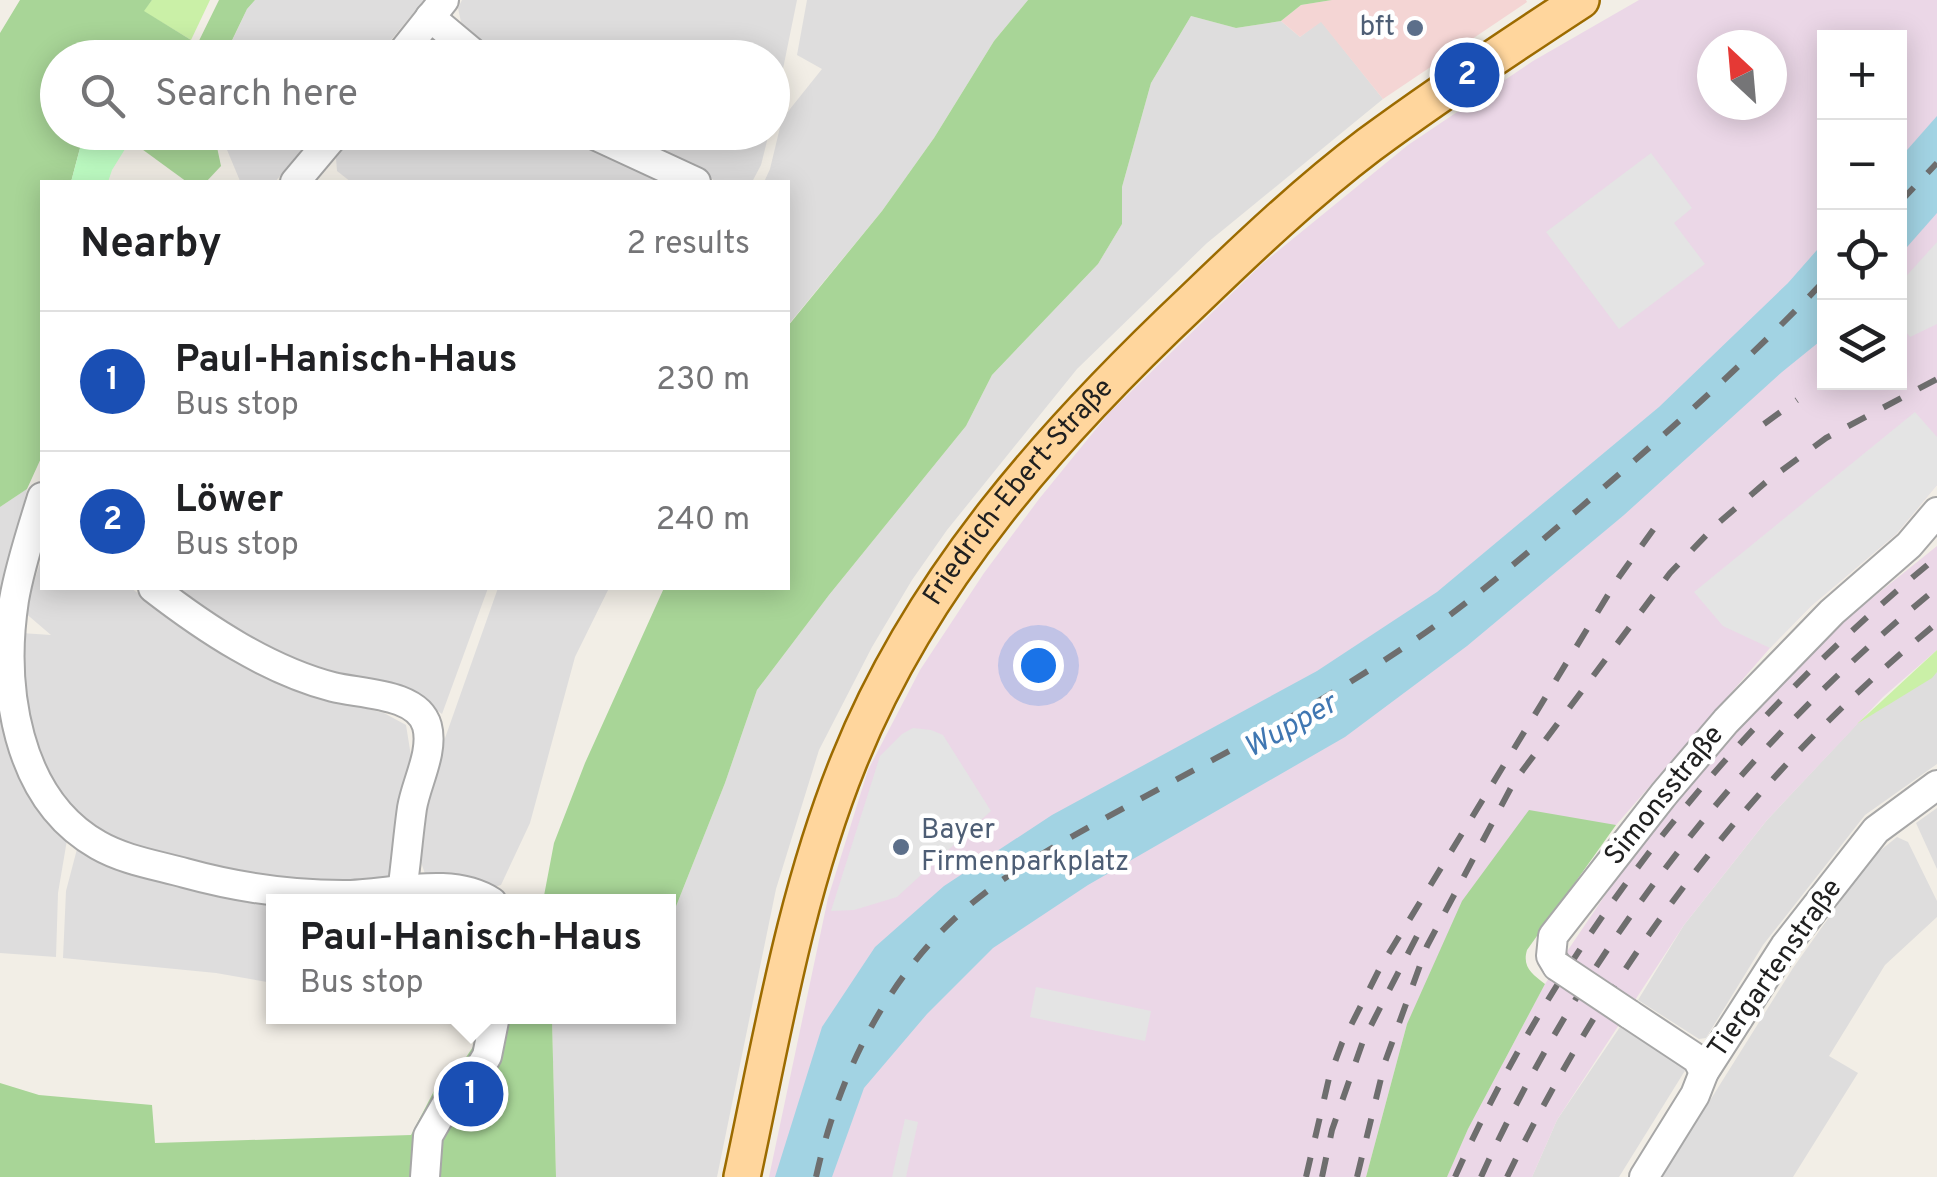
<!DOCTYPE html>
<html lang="en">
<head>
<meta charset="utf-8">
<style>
	body { margin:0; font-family:Overpass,sans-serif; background:#f2f2f2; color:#202124 }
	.controls { position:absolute; right:30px; top:30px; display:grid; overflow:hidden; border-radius:0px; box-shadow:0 5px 25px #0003 }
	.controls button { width:90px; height:90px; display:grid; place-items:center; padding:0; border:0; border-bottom:2px solid #e0e0e0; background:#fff; color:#202124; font:50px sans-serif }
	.compass { position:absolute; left:1697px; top:30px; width:90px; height:90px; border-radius:50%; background:#fff; box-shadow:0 5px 25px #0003; rotate:334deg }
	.you { position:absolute; left:1038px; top:665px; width:35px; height:35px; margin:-25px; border:8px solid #fff; border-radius:50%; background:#1a73e8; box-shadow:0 0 0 15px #1a73e833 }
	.badge { display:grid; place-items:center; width:65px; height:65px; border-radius:50%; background:#0b8043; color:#fff; font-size:32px; font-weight:700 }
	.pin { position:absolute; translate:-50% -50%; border:5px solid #fff; box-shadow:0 2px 10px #0006 }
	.popup { position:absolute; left:266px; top:894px; width:410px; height:130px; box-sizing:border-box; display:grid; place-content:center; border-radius:0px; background:#fff; filter:drop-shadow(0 2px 8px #0005); font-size:32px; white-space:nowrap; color:#757577 }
	.popup b { font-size:38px; color:#202124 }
	.popup::after { content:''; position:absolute; left:50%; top:100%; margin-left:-20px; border:20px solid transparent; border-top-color:#fff }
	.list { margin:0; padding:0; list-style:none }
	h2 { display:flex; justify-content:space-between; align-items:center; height:130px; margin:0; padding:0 40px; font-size:42px }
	h2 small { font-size:32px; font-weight:400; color:#757577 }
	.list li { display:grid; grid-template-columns:65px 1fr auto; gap:30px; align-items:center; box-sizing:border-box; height:140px; padding:0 40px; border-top:2px solid #e0e0e0 }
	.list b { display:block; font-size:38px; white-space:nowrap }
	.list p { margin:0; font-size:32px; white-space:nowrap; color:#757577 }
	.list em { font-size:32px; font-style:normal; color:#757577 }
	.icon { flex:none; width:55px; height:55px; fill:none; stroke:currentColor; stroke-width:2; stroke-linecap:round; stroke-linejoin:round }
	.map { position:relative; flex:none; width:1937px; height:1177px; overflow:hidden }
	.search { position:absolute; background:#fff; box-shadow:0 5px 25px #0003; left:40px; top:40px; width:750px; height:110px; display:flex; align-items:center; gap:25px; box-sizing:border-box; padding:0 35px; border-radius:55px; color:#757577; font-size:38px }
	.panel { position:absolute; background:#fff; box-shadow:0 5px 25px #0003; left:40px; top:180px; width:750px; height:410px; border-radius:0px }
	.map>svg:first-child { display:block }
	.residential { fill:#dedddd }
	.commercial { fill:#f4d5d4 }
	.industrial { fill:#ebd7e7; fill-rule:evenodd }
	.grass { fill:#caf0a7 }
	.forest { fill:#a8d597 }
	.park { fill:#c0ffc5 }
	.parking { fill:#e4e4e4 }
	.water { fill:#a2d3e3 }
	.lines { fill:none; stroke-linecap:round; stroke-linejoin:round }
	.minor-casing { stroke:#a7a7a7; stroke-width:32 }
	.major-casing { stroke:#9c6b00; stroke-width:40 }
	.minor { stroke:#fff; stroke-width:28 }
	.major { stroke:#ffd69d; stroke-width:35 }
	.rail { stroke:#6e6e6e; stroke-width:6; stroke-dasharray:20 20; stroke-linecap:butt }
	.minor-bridge-casing { stroke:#a7a7a7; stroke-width:32; stroke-linecap:butt }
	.minor-bridge { stroke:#fff; stroke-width:28 }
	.service-dot { fill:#5c6f8a; stroke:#fff; stroke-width:4 }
	.labels { text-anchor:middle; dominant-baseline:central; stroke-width:9; stroke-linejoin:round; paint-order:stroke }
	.service-label { font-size:28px; fill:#4e5e75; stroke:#fff; text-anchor:end }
	.street-label { font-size:28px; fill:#202020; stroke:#fff }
	.water-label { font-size:30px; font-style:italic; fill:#4077b2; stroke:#fff }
</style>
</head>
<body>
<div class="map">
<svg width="1937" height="1177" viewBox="0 0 1937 1177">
	<rect width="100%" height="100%" fill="#f2eee6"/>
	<g class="residential">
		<path d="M255 0H424L377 57 224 58 247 9Z"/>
		<path d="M462 0H797L773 118 772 58 500 57 461 22 458 8Z"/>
		<path d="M807 0H1028L994 41 934 138 882 211 788 325V182H764L770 169 782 119 822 69 797 55Z"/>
		<path d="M1191 16 1236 28 1281 21 1300 37 1321 21 1383 99 1207 243 1077 369 947 530 912 580 872 647 819 750 776 889 717 1177H556L552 1020 555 1016H668L669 924 725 783 757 690 829 595 966 426 992 375 1098 264 1122 224V187L1151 83Z"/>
		<path d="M220 133H316L275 182 240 181Z"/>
		<path d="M354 133H567L670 182H351L337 171 336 158Z"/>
		<path d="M622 133H769L761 165 752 182H716L695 166Z"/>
		<path d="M27 489 9 564 0 599V507Z"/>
		<path d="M42 557V588H131L177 623 263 676 306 694 384 713 406 725 411 756 393 870 389 877 382 881 367 883 266 878 172 858 106 836 59 798 35 751 22 693 21 633 51 635 23 611 30 582H34Z"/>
		<path d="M171 588H488L442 714 415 694 313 670 241 635Z"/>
		<path d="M498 588H609L575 657 530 823 501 885 494 887 470 878 425 874 421 862 430 788 438 758Z"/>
		<path d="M1937 672V764L1865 815 1763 945 1706 1038 1699 1039 1638 1000 1684 925 1767 820 1857 724Z"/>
		<path d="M0 711 13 764 25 791 38 812 67 840 58 893 56 957 0 953Z"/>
		<path d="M1937 808V869L1916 823Z"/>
		<path d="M1897 837 1908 842 1937 901V917L1885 965 1829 1056 1858 1073 1793 1177H1662L1793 968 1871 858Z"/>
		<path d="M77 849 122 869 173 885 273 904V983L216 973 63 958 66 891Z"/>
		<path d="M1620 1027 1686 1069 1619 1177H1532L1557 1120Z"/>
	</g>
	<path class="commercial" d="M1332 0H1526L1527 2 1383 99 1321 22 1300 37 1281 21 1301 5Z"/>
	<g class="industrial">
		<path d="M1639 0H1937V485L1896 534 1811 606 1770 648 1616 825 1407 1024 1366 1177H769L828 898 868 770 920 670 984 573 1039 499 1109 413 1262 264 1408 145 1533 61ZM1824 38H1900V382H1824ZM1712 45H1772V105H1712Z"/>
		<path d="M1937 546V650L1883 697 1767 820 1684 925 1557 1120 1532 1177H1447L1468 1129 1545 984 1637 848 1763 701 1840 624Z"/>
	</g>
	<g class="grass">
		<path d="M152 0H210L191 40 143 11Z"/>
		<path d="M1937 650V672L1932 678 1857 724Z"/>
	</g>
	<g class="forest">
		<path d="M20 0H152L144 11 191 40 184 57H120L109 49 106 57 58 58V132L84 133 71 182H42V456L27 489 0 507V33Z"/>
		<path d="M219 0H255L247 9 224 57H191Z"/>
		<path d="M1028 0H1332L1301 5 1281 21 1236 28 1191 16 1151 83 1122 187V224L1098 264 992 375 966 426 829 595 757 690 725 783 669 924 668 902 543 901 554 843 585 763 664 588H788V326L882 211 934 138 994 41Z"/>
		<path d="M144 133H214L221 166 206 182H187L135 144Z"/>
		<path d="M1529 810 1616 825 1527 950C1522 967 1532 974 1545 984L1468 1129 1447 1177H1366L1407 1024 1462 901Z"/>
		<path d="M526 1017H555L552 1020 556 1177H0V1083L39 1095 152 1105 155 1143 411 1135 434 1091 455 1074 490 1021 524 1024Z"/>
	</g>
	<path class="park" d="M84 133H135L112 170 108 182H71Z"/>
	<g class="parking">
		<path d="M1651 153 1692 208 1674 223 1705 264 1619 329 1546 232Z"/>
		<path d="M1937 242V324L1910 337 1900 324V283Z"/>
		<path d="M1915 412 1937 437V485L1896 534 1811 606 1770 648 1723 626 1694 592Z"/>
		<path d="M913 728 931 730 943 735 991 811 897 897 854 910 831 911 880 756 902 734Z"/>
		<path d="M1036 987 1151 1011 1145 1041 1030 1017Z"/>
		<path d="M905 1119 918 1122 906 1177H892Z"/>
	</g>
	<g class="water">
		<path d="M1937 116V213L1900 255V158Z"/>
		<path d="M1824 242V338L1782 372 1624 515 1467 646 1345 737 1088 885 993 948 927 1014 864 1088 832 1177H775L822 1027 875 947 944 886 1052 815 1317 671 1437 592 1659 407 1788 283Z"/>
	</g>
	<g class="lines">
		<g class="minor-casing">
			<g id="minor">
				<path d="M430 17 479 58"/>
				<path d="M398 58 444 0"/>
				<path d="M588 132 696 182"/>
				<path d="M295 182 337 132"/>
				<path d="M42 497C32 530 20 565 14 600 1 685 15 798 98 845 124 860 156 865 185 873 236 887 290 895 343 895 390 895 451 875 492 902"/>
				<path d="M153 588C206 629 268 670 333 687 361 694 418 693 427 726 434 752 416 783 412 808 408 836 406 864 402 892"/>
				<path d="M1557 966 1551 956 1553 936 1664 794 1726 721 1832 612 1909 545 1937 512"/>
				<path d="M1629 1014 1697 1059 1704 1072"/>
				<path d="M425 1177 428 1136 447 1103 472 1081 487 1056 495 1016"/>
				<path d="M1644 1177 1695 1095 1704 1072 1785 946 1876 830 1937 785"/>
			</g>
		</g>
		<g class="major-casing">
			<g id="major">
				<path id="s1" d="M742 1177C772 1037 795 894 849 761 922 579 1053 433 1194 300 1250 246 1307 192 1369 145 1438 94 1509 47 1581 0"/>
			</g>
		</g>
		<use href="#minor" class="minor"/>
		<use href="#major" class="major"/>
		<g class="rail">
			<path d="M1900 202 1937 163"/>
			<path d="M1764 424 1797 400"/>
			<path d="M816 1177C837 1082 880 989 952 921 1004 871 1073 836 1135 802 1230 750 1327 701 1416 639 1474 600 1528 552 1581 507 1666 434 1747 362 1824 281"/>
			<path d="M1306 1177 1329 1078 1342 1043 1381 966 1619 577 1658 523"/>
			<path d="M1322 1177 1332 1130 1363 1041 1418 934"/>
			<path d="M1357 1177 1385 1062 1427 946 1514 782 1670 573 1716 525 1766 482 1826 438 1937 379"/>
			<path d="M1455 1177C1564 933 1731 726 1937 557"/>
			<path d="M1481 1177C1585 948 1742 746 1937 588"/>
			<path d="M1507 1177C1610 964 1753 773 1937 623"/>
		</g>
		<g class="minor-bridge-casing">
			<path id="minor-bridge" d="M1557 966 1629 1014"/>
		</g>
		<use href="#minor-bridge" class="minor-bridge"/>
	</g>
	<g class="service-dot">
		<circle cx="1415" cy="28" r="10"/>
		<circle cx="901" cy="847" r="10"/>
	</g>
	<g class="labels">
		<g class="service-label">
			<text x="1395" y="28">bft</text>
			<text x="921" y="831" text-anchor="start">Bayer<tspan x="921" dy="32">Firmenparkplatz</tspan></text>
		</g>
		<g class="street-label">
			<text stroke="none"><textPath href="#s1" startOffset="750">Friedrich-Ebert-Straße</textPath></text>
			<text transform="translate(1665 796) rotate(-51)">Simonsstraße</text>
			<text transform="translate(1776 969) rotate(-55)">Tiergartenstraße</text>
		</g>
		<g class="water-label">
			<text transform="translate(1291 727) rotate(-29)">Wupper</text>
		</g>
	</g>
</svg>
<div class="controls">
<button>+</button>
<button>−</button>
<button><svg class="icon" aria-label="locate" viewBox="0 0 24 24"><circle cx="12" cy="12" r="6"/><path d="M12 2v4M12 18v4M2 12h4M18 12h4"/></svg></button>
<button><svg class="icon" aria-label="layers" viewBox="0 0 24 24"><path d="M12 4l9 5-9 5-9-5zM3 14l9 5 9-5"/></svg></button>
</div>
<svg class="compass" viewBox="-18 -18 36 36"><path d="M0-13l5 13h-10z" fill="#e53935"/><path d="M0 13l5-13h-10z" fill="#757577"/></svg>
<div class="you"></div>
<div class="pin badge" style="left:471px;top:1094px;background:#1a4fb4">1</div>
<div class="popup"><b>Paul-Hanisch-Haus</b>Bus stop</div>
<div class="pin badge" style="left:1467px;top:75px;background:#1a4fb4">2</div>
<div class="search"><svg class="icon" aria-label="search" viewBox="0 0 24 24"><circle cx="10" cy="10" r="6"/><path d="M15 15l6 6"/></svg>Search here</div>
<section class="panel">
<h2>Nearby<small>2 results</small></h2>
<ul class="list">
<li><span class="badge" style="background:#1a4fb4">1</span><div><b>Paul-Hanisch-Haus</b><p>Bus stop</p></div><em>230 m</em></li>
<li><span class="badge" style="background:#1a4fb4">2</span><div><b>Löwer</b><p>Bus stop</p></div><em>240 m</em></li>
</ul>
</section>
</div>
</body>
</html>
